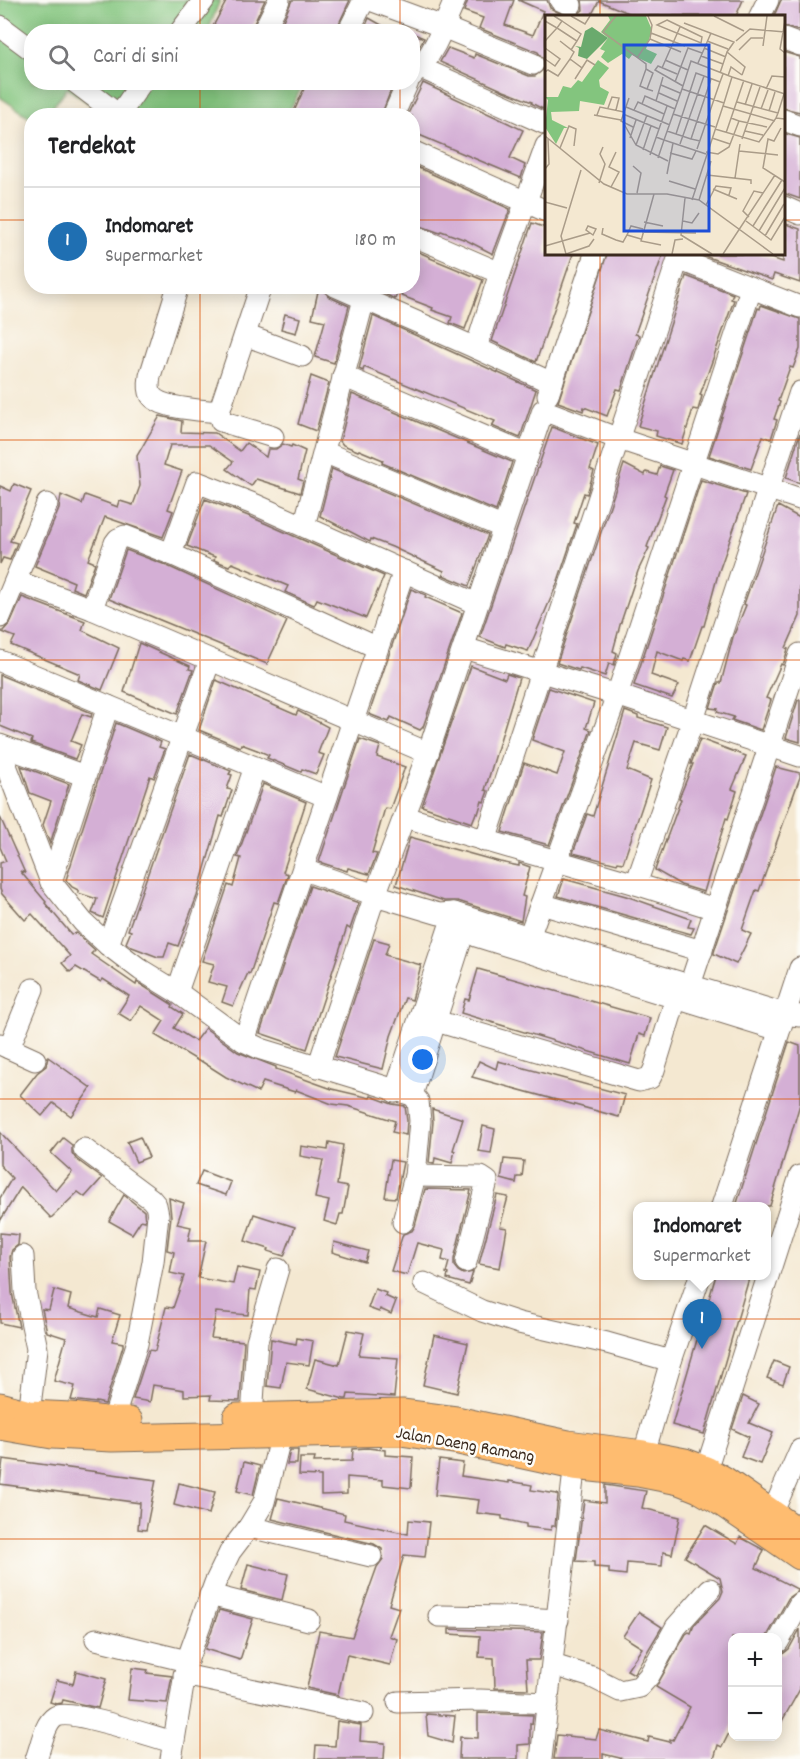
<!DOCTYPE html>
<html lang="id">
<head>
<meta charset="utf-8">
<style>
	body { margin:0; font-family:Dekko,sans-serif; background:#f6f6f6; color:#202124 }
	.controls { position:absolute; right:18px; bottom:18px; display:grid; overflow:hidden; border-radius:12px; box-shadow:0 3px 15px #0003 }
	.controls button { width:54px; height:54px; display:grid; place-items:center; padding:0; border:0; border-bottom:2px solid #e0e0e0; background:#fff; color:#202124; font:30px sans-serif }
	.you { position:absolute; left:423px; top:1060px; width:21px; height:21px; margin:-15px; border:4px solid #fff; border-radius:50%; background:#1a73e8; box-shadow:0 0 0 9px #1a73e833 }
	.badge { display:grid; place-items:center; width:39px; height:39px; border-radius:50%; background:#1f6fb2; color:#fff; font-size:20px; font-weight:700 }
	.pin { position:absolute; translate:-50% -50px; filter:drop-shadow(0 2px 3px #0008) }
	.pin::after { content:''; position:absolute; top:32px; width:21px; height:18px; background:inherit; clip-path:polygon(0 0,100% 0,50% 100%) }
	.popup { position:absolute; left:633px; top:1202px; width:138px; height:78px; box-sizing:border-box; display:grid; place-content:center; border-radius:12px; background:#fff; filter:drop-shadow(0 2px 4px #0005); font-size:20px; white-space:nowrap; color:#757577 }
	.popup b { font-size:22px; color:#202124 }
	.popup::after { content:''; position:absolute; left:50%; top:100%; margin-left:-12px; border:12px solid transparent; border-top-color:#fff }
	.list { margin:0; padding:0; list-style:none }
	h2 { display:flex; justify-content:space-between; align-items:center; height:78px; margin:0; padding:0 24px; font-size:26px }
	h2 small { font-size:20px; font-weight:400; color:#757577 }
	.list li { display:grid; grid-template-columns:39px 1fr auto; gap:18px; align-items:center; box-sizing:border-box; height:108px; padding:0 24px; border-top:2px solid #e0e0e0 }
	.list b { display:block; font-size:22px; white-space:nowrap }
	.list p { margin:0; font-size:20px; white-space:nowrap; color:#757577 }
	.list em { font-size:20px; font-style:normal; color:#757577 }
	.icon { flex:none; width:33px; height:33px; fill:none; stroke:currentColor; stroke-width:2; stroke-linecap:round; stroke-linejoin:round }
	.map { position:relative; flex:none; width:800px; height:1759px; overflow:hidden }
	.search { position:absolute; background:#fff; box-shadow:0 3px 15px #0003; left:24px; top:24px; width:396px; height:66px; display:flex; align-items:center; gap:15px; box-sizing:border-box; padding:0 21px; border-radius:24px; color:#757577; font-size:22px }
	.panel { position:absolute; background:#fff; box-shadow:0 3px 15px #0003; left:24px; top:108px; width:396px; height:186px; border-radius:24px }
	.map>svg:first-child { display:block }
	.green { fill:#83c57e; stroke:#5f784e; stroke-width:1.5 }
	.building { fill:#d4afd5 }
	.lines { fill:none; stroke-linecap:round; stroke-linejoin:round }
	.minor-casing { stroke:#7c6c5d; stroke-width:23 }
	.major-casing { stroke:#7c6c5d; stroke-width:29 }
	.minor { stroke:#fff; stroke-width:21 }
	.major { stroke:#febc70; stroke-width:27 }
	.grid { fill:none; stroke:#df570d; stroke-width:1.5; stroke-opacity:0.55 }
	.labels { text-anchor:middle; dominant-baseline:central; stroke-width:5; stroke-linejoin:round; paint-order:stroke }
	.street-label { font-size:18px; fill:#3b2a1e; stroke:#fdfcf7 }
	.inset-road { fill:none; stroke:#aa9c89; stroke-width:1.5 }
	.view { fill:#1d4ed8; fill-opacity:0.15; stroke:#1d4ed8; stroke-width:3 }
	.inset-edge { fill:none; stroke:#3b2a1e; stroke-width:3 }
</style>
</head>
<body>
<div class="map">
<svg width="800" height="1759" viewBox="0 0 800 1759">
	<rect width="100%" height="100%" fill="#fdfcf7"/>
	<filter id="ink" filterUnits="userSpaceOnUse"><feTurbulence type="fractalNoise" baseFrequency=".0167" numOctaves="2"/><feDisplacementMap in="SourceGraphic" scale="12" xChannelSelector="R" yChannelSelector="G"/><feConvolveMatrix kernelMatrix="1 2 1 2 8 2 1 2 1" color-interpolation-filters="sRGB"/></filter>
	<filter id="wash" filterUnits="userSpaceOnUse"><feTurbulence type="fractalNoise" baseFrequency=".008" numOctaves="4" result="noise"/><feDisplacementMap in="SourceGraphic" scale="24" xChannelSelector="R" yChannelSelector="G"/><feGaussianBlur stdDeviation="1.35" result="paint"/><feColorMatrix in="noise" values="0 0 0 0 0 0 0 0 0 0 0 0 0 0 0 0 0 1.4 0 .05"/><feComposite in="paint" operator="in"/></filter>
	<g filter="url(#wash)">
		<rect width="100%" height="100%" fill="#f4e8d1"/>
		<path class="green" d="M0 0H220L208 31 32 32V82L304 83 287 115H105L67 88 47 115 32 116 31 118 0 97Z"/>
		<g id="blocks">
			<g class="building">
				<path d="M227 0H265L250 32H210Z"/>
				<path d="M292 0H350L335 32H278Z"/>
				<path d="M468 0H514L505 25 533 35 543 11 518 0H547L550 8 565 16H546V101L543 109 531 103 532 102 504 91 440 62 448 48 474 58 475 54 529 76H535L544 69 545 62 538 52 479 28 483 18 464 11Z"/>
				<path d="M582 0H743L736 16H636L599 1 591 16H576L583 10Z"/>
				<path d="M781 0H800V31L783 27V16H774Z"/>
				<path d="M369 18 394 32H363Z"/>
				<path d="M412 33 424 38 416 52 412 50Z"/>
				<path d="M783 52 800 57V112L783 108Z"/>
				<path d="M307 82H394L381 116H292Z"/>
				<path d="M423 83 523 130 510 158 525 165 521 178 412 132V116H407Z"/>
				<path d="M783 133 800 138V199L783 193Z"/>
				<path d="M412 165 510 209 493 254 466 240 441 231 440 233 412 223Z"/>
				<path d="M532 223 546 228V254H573L536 362 492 341Z"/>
				<path d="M783 223 800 229V283L774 274 772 280 699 254H759L783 262Z"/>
				<path d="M412 249 430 257V258L483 280 465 329 450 323 452 317 432 310 433 308 397 294 395 299 368 286H412Z"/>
				<path d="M607 254H663L635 334 639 335 621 390 617 389 607 416 584 407 583 411 558 402Z"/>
				<path d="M686 276 733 294 731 299 734 300 700 395 702 396 698 410 693 409 682 444 656 436 657 431 638 426Z"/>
				<path d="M319 287 322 288 329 297 349 306 334 363 315 357 325 321 312 318Z"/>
				<path d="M761 305 800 319V349L793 368 790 367 778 401 780 402 774 419 777 420 771 439 763 436 751 469 709 456 758 308 760 309Z"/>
				<path d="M285 314 300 318 296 333 281 329Z"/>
				<path d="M373 316 536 390 520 438 492 426 495 421 364 367 363 371 359 369Z"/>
				<path d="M311 376 329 383 316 431 298 424Z"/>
				<path d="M352 394 512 462 496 511 382 463 383 460 359 450 358 451 343 445 340 441Z"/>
				<path d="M160 416 182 421 181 432 215 433 240 451 246 443 266 457 268 449H276L283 444 291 447 292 445 305 451 298 479 303 481 300 493 256 479 251 486 227 469 233 462 209 445H170L164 465 182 471 168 509 173 511 163 537 105 517 88 560 95 563 84 593 72 588 74 582 35 566 59 509 61 495 82 504 85 495 118 507 120 501 133 505 140 486 137 456Z"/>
				<path d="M552 427 598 445 590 469 594 471 587 494 584 493 574 523 577 524 557 584 528 651 506 644 505 647 480 637Z"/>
				<path d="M800 433V483L786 478Z"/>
				<path d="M624 464 645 475 646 472 657 475 660 466 673 470 664 495 666 496 647 547 649 548 638 571 620 625 613 651 617 653 614 665 609 663 605 676 580 668 579 670 557 663Z"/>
				<path d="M332 469 488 535 469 586 443 575 444 571 392 547 371 539 370 542 320 516Z"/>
				<path d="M701 480 746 494 718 574 704 626H702L690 661 684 659 683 661 657 651 651 675 679 685 672 698 634 685Z"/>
				<path d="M14 484 31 491 10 541 17 543 10 560 3 558 0 564V486L11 491Z"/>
				<path d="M205 499 251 517 384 576 366 618 317 599 314 605 285 592 288 586 232 563 229 566 214 560 215 557 187 546Z"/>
				<path d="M778 506 800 518V616L786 648 788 649 783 665 781 664 766 698 771 700 761 730 732 720 734 717 717 712 718 709 710 708 718 683H721L733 637 746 605 744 604Z"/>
				<path d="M126 550 163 564 287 621 267 664 109 599Z"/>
				<path d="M411 589 426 595 425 597 462 613 423 727 420 730 391 717 389 722 369 714Z"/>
				<path d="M22 597 85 621 82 630 119 648 102 690 78 680 80 674 11 645 15 637 2 632 11 622Z"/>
				<path d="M139 643 190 666 189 669 193 670 177 714 124 692Z"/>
				<path d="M471 666 505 679 507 674 519 678 485 790 488 791 484 802 482 801 478 814 476 813 472 823 422 806Z"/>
				<path d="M0 675 92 713 91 717 82 714 71 741 81 745 75 759 31 743 32 739 0 726Z"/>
				<path d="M216 680 296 715 298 711 328 727 318 753 324 755 316 774 302 769 301 772 267 758 269 755 257 750 241 744 240 747 199 730Z"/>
				<path d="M549 688 594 703 586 728 591 730 549 845 502 832 524 763 557 775 565 752 532 740Z"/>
				<path d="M798 700H800V742L786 738Z"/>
				<path d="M625 711 638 716V718L667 727 660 750 636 743 627 770 651 780 623 863 618 862 617 864 573 853 587 814 593 816Z"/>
				<path d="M116 723 161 742 159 747 165 749 154 778 150 776 103 918 92 913 97 899 78 893V890L72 887 66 880Z"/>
				<path d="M360 739 380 746 377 757 405 767 390 809 385 808 372 853 377 854 369 874 348 868 347 871 319 862Z"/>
				<path d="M700 739 746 756 732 789 737 791 728 819 726 818 704 892 681 885 655 870 681 799 679 798 682 791 693 764H691Z"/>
				<path d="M190 754 231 771 229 774 232 775 227 789 232 790 223 817 220 816 197 896 178 946 169 943 164 957H158L132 947 126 943 131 931 128 930Z"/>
				<path d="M21 766 69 784 50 844 43 825 51 801 30 793Z"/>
				<path d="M776 767 800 773V777L759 891 756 890 742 930 751 934 736 964 714 954V952Z"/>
				<path d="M263 784 306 802 283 872 288 874 278 903 274 902 250 974 248 973 233 1006 222 1002 227 987 208 982 214 964 202 961 228 885 233 887 241 858 237 857Z"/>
				<path d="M0 817 25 873 20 871 46 902 45 903 71 934 76 933 95 950 91 954 136 985 137 982 170 1003 173 1005 172 1007 183 1014 174 1028 195 1041 205 1028 238 1052 276 1067V1069L332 1089 370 1098 371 1096 392 1104 405 1106 407 1121 406 1135 392 1132 395 1121 348 1106 332 1104 296 1090 295 1092 263 1082 258 1092 226 1077 201 1061 200 1062 155 1035 164 1021 141 1006 131 1021 118 1013 129 996 103 979 101 982 76 967 70 972 62 963 70 956 32 914 25 920 2 894 0 889V863L6 861 0 847Z"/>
				<path d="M410 837 500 862 519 866V863L530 867 522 896 525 897 521 921 458 901H444L396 885Z"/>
				<path d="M564 879 626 896 691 919 688 927 694 928 691 934 558 896Z"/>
				<path d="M310 886 359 903 350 929 347 927 307 1049 260 1033Z"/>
				<path d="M374 939 389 943 385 955 421 965 412 1000 405 998 391 1036 383 1069 335 1057Z"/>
				<path d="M478 969 650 1018 645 1036 639 1034 630 1064 461 1013 465 999 469 1000Z"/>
				<path d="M789 1042 800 1046V1104L770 1206H736Z"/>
				<path d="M48 1057 91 1088 71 1116 53 1103 42 1116 20 1095 37 1073 46 1066Z"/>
				<path d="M479 1061 496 1069 498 1061 625 1095 619 1117 472 1077Z"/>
				<path d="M432 1109 463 1119 453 1150 455 1151 452 1163 435 1158 434 1164 429 1163 433 1122Z"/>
				<path d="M483 1126 495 1129 491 1153 478 1151Z"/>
				<path d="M0 1132 56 1191 72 1172 51 1153 63 1138 72 1145V1153L76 1159 102 1178 85 1197 78 1192 51 1218 21 1187 0 1221V1198L12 1178 0 1165Z"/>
				<path d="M140 1137 149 1157 136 1162 127 1142Z"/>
				<path d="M329 1142 343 1145 337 1185 348 1187 343 1214H340L337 1225 324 1221 329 1201 315 1198 323 1160 300 1156 301 1146 328 1150Z"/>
				<path d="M504 1159 524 1161 522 1177H517L516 1183 501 1179Z"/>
				<path d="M391 1160 403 1162 396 1198 385 1197Z"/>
				<path d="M202 1171 231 1182 226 1195 196 1185Z"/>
				<path d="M425 1189 471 1190 454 1259V1266L458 1271 463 1274 473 1272 469 1285 447 1279 448 1274 446 1273 449 1262 442 1260 444 1250 417 1243 407 1275 391 1271 403 1234 412 1231 415 1226Z"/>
				<path d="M124 1195 144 1211 145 1221 141 1220 132 1234 109 1221Z"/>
				<path d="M497 1195 508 1197 500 1227 507 1228 500 1268 479 1264Z"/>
				<path d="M169 1198 184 1203 177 1224 191 1227 188 1241H206L198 1278 233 1284 237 1267 260 1272 256 1290 250 1289 248 1315 216 1312 211 1338 244 1341 240 1401 210 1400 211 1395 184 1396V1390L153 1385 150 1402 133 1399 149 1350 155 1351 166 1307 173 1308 184 1276 170 1273 174 1252 167 1250 171 1216Z"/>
				<path d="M254 1214 295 1227 284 1256 268 1251 269 1249 245 1241Z"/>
				<path d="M0 1233 19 1235 18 1245 12 1250 10 1257 12 1293 19 1327 0 1323Z"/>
				<path d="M334 1242 368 1251 365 1262 332 1252Z"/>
				<path d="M716 1275H750L704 1434 672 1425Z"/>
				<path d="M375 1289 386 1293 385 1296 396 1301 391 1314 380 1309 379 1312 368 1308Z"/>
				<path d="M54 1290 71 1295 68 1308 98 1317 100 1309 120 1315 112 1341 123 1343V1346L105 1404 96 1402V1403L71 1400 75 1386 54 1381 66 1338 47 1332 42 1309 49 1310Z"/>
				<path d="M348 1330 364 1333 359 1355 398 1358 394 1397 348 1394 347 1399H344L307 1389 315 1359 339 1365Z"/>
				<path d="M434 1335 468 1343 457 1393 423 1385Z"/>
				<path d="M297 1338 313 1341 309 1365 286 1362 281 1388 267 1386 271 1339 296 1344Z"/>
				<path d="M774 1361 789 1367 783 1384 767 1378Z"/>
				<path d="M743 1396 759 1404 749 1423 773 1433 760 1464 741 1457 749 1437 732 1429Z"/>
				<path d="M367 1448 385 1450V1455L413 1457 411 1488 383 1485V1480L347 1477V1494L321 1495V1476L299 1475 300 1458H315L314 1462 352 1461 353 1449Z"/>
				<path d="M290 1450H298L297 1464H287Z"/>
				<path d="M3 1459 156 1480 146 1530 138 1529 140 1503 0 1484Z"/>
				<path d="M439 1460 463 1463 461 1476 509 1483V1481L532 1485 531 1490 557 1494 558 1496 555 1526H552L551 1530 526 1527V1524L502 1519V1516L477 1513 479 1500 435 1495Z"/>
				<path d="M244 1462 260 1466 253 1495 237 1491Z"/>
				<path d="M179 1483 215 1492 209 1514 174 1505Z"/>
				<path d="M605 1485 646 1491 642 1508 680 1517 672 1554 663 1552 662 1566 627 1563 626 1575 609 1573V1568L594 1567V1562L576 1561 584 1500 605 1503Z"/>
				<path d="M278 1498 345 1514 344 1520 408 1534 409 1520 429 1522 425 1557 404 1555 389 1605 399 1608 389 1636 397 1639 390 1665 347 1655 338 1695 307 1688 319 1631 352 1637 377 1567 383 1559 382 1549 374 1544 272 1519Z"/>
				<path d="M705 1525 737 1544 740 1537 764 1550 756 1568 799 1590 789 1597 766 1638H732V1727L722 1747 718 1745 714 1759H624L603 1754V1759H554L557 1735 596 1739 599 1730 648 1742 649 1737 670 1742V1739L673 1740 690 1707 656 1687 686 1634 689 1632 691 1633 694 1625 720 1598 723 1591 720 1578 685 1557Z"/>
				<path d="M248 1564 288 1574 282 1600 241 1590Z"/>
				<path d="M219 1610 253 1619 240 1660 205 1649Z"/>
				<path d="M639 1612 662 1627 634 1674 627 1670 642 1648 623 1636Z"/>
				<path d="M449 1629 543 1632 539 1660H526L528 1689 495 1688 494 1658 479 1657 480 1636 449 1634Z"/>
				<path d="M800 1629V1689L777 1730V1655L784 1653 789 1649Z"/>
				<path d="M132 1668 148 1670 147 1673 172 1676 167 1703 128 1700Z"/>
				<path d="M76 1671 106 1679 98 1708 63 1700 62 1703 56 1704 50 1702 57 1680 73 1684Z"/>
				<path d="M478 1713 533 1715 532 1724 530 1723V1744L518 1745V1759H459L460 1737 478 1738Z"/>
				<path d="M426 1714 455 1716 452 1743 428 1736Z"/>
				<path d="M337 1721 361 1725 360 1741 385 1743 384 1759H315L316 1745 335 1746Z"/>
			</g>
		</g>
	</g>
	<g filter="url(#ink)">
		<use href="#blocks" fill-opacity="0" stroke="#7c6c5d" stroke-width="1.5"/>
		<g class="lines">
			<g class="minor-casing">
				<g id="minor">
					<path d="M370 0 438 25 533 64"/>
					<path d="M560 0 571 5"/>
					<path d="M760 16 768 0"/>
					<path d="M0 26 32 50"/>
					<path d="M180 32 204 0"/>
					<path d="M263 32 279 0"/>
					<path d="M348 32 364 0"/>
					<path d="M784 39 800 45"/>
					<path d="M421 68 546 124"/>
					<path d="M412 76C433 56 444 26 455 0"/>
					<path d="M75 82 120 116"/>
					<path d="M119 115 142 82"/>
					<path d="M393 116 408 82"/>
					<path d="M784 120 800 126"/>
					<path d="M412 151 546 211"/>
					<path d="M784 207 800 214"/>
					<path d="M412 235 500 273"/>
					<path d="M178 286 150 376C149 382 148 389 151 395 160 409 203 410 219 412"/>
					<path d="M261 286 219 412 221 421 273 437"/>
					<path d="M335 286 476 348 552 383"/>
					<path d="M245 335 302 356"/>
					<path d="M476 348 500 273 546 146"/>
					<path d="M343 376 528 455"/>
					<path d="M548 395 595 254"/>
					<path d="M324 452 502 527"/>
					<path d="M800 499 619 439 543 410 428 753 375 895 439 914 454 913 529 937 785 1014 800 1016"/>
					<path d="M304 526 364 299"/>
					<path d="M171 554 197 482 256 505 477 604"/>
					<path d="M16 581 92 609 428 753"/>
					<path d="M92 609 115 543 118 539 125 536 171 554 376 647"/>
					<path d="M0 617 47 504"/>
					<path d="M464 648 617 695 800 756"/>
					<path d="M0 661 327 797"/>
					<path d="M0 745 85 776"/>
					<path d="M0 750 51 882 83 922 108 945 141 970 177 992 244 1041 261 1049 412 1095 418 1101 420 1121 415 1176 403 1222"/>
					<path d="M405 817 636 884"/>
					<path d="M485 841 678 259 800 307"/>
					<path d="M304 870 375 895 318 1067"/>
					<path d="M51 882 108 706"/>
					<path d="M541 904 702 951"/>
					<path d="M715 909 636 884 693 720 800 392"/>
					<path d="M476 936 779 1030"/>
					<path d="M529 937 617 695 751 289"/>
					<path d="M108 945 210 660"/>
					<path d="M690 985 800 654"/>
					<path d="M177 992 255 767"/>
					<path d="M436 1021 639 1081 650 1078 654 1070 676 998"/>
					<path d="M244 1041 404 571"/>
					<path d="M0 1044 35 1060"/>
					<path d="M9 1048 33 989"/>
					<path d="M395 1092 454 913"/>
					<path d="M412 1095 468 918"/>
					<path d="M84 1149 151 1199 156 1205 158 1215 153 1262 137 1344 113 1421 112 1435"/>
					<path d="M415 1176 481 1177 487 1181 466 1262"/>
					<path d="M722 1206 800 968"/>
					<path d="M23 1256 25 1291 37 1349 29 1414"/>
					<path d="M424 1283 482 1311 519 1323 607 1343 671 1361"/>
					<path d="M252 1417 257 1341 278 1269"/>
					<path d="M640 1467 671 1361 700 1276"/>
					<path d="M706 1470 800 1176"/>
					<path d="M772 1514 800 1450"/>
					<path d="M249 1527 371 1556"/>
					<path d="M210 1595 309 1620"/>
					<path d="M439 1616 507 1617 558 1620"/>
					<path d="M96 1639 187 1661"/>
					<path d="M778 1642 800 1603"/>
					<path d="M553 1665 592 1677 620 1691 639 1687 649 1676 676 1627 710 1589"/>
					<path d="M184 1675 363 1713"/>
					<path d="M398 1702 480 1700 548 1703"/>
					<path d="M36 1759C41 1747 44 1724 55 1717 69 1708 154 1737 173 1742"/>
					<path d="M171 1759 187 1661 215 1583 230 1552 249 1527 264 1502 281 1435V1422"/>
					<path d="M541 1759 576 1453"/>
				</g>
			</g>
			<g class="major-casing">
				<g id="major">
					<path d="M0 1406 29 1414 71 1416 113 1421H129"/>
					<path d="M237 1417 402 1413 456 1420 568 1444 643 1454 685 1462 706 1470 724 1480 800 1533"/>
					<path d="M0 1426 52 1435 112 1438 401 1432 459 1441 574 1466 638 1473 679 1481 699 1489 718 1500 800 1556"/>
				</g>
			</g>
			<use href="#minor" class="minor"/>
			<use href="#major" class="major"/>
		</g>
	</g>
	<path class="grid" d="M200 0V32M400 0V32M600 0V16M200 82V116M400 82V116M0 220H32M412 220H546M784 220H800M600 254V1759M200 286V1759M400 286V1759M0 440H800M0 660H800M0 880H800M0 1099H800M0 1319H800M0 1539H800"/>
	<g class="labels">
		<g class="street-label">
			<text transform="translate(465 1446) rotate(10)">Jalan Daeng Ramang</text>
		</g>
	</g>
	<g transform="translate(545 15)">
		<rect width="240" height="240" fill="#f4e8d1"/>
		<path d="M63 1H101L107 15 101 34 112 39 106 49 87 40 84 44 77 39 63 48 56 42 60 36 55 34 63 23 56 17 65 5ZM53 45 64 53 54 65 55 72 64 77 59 90 35 86 34 96 6 97 7 105 23 113H19L11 129 0 112 3 85 0 82H13L18 71 26 73 33 65 37 67Z" fill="#83c57e"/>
		<path d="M47 12 63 23 42 44 33 41 34 33 30 31 36 32 40 16Z" fill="#6aaa6d"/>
		<path class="inset-road" d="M9 1 17 6 12 13 32 26 26 35M26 1 40 9 45 1M71 1 58 17 101 49V54L108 58 102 74 108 76M169 1 199 16M122 5 157 22 156 28 112 10ZM0 6 12 13 0 26M17 6 36 19 32 26M240 6 235 34 240 38M139 8 189 27 182 37M106 18 140 31M105 24 136 37M15 26 29 37 25 44M162 26 183 34M191 26 205 14 240 17M218 31 222 1M0 33 15 44 10 51 0 44M159 33 181 42M194 35 206 23H218M156 41 178 49M92 43 105 24 107 10 103 1M120 45 143 55M153 48 166 18M37 53 42 45 50 50M117 53 135 12M101 54 95 71 102 74M0 57 3 55 13 61 25 44 37 53 30 64M175 58 182 37 200 52 197 60M132 59 113 51 110 55 138 71M183 61 186 52 197 60M130 67 143 33 157 38M116 70 135 78M137 74 146 46 187 62M221 74 227 61 240 62M114 78 132 86M84 83 76 106 88 112M111 86 118 62M192 87 233 98 231 103M179 88 187 62 240 79M97 89 100 81 130 94M200 90 207 69M178 91 230 106M81 92 125 110M63 93 67 82 74 83 71 95M216 94 223 75M89 95 93 87 119 99M224 96 230 77M233 98 239 79M78 99 114 114M128 99 170 112M49 100 76 105M52 100 55 92 79 97M194 106 222 112M79 109 91 130 123 146M236 113 229 126 223 124 218 153 240 167M170 114 214 127 231 103 240 104M122 116 146 124M200 116 218 120M181 118 199 65M131 119 151 58 175 67 178 59M0 121 59 169 82 179H122L154 185 228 239M111 122 119 125 113 143M85 123 91 105M167 123 185 129M197 124 215 72M155 126 146 124 166 64M135 129 159 61M91 130 102 100M15 133 24 111 31 114 29 131M152 134 175 67M98 135 106 111M194 136 233 140M161 137 173 139 184 132 194 106 186 103M125 138 147 144 151 136M105 140 122 91M88 151 96 158 92 178M0 154 4 149 3 124M36 155 16 221 21 239 44 231 49 224M122 159 128 128M162 160 206 165V169M190 163 195 129M124 166 150 174M54 168 60 149 55 139 58 132M66 172 74 157 64 152 71 137M168 174 192 184M109 179 96 226 116 230M140 183 136 220 167 239M147 185 179 88 137 74 119 125 161 139M154 185 166 146M0 187 22 193M161 190 171 171 186 173 184 180M204 202 198 196 209 176 218 178M138 206 147 208 154 198M201 206 226 225 240 202M99 207 118 211M43 211 51 214 48 220 41 215ZM208 211 237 165M58 213 57 219 71 225 78 227 82 220 96 224M214 216 240 173M97 217 151 218M82 220 86 211 98 214M220 221 239 189M0 231 45 218M127 239 130 225 138 224M178 239 230 160"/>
		<path class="view" d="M79 30H164V216H79Z"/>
		<rect width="240" height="240" class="inset-edge"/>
	</g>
</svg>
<div class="controls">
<button>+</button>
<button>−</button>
</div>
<div class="you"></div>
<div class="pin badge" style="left:702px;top:1349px">1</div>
<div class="popup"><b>Indomaret</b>Supermarket</div>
<div class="search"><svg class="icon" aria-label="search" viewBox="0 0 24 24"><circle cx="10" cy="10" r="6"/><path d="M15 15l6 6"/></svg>Cari di sini</div>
<section class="panel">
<h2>Terdekat<small></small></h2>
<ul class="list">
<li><span class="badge">1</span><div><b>Indomaret</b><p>Supermarket</p></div><em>180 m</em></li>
</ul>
</section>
</div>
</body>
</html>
